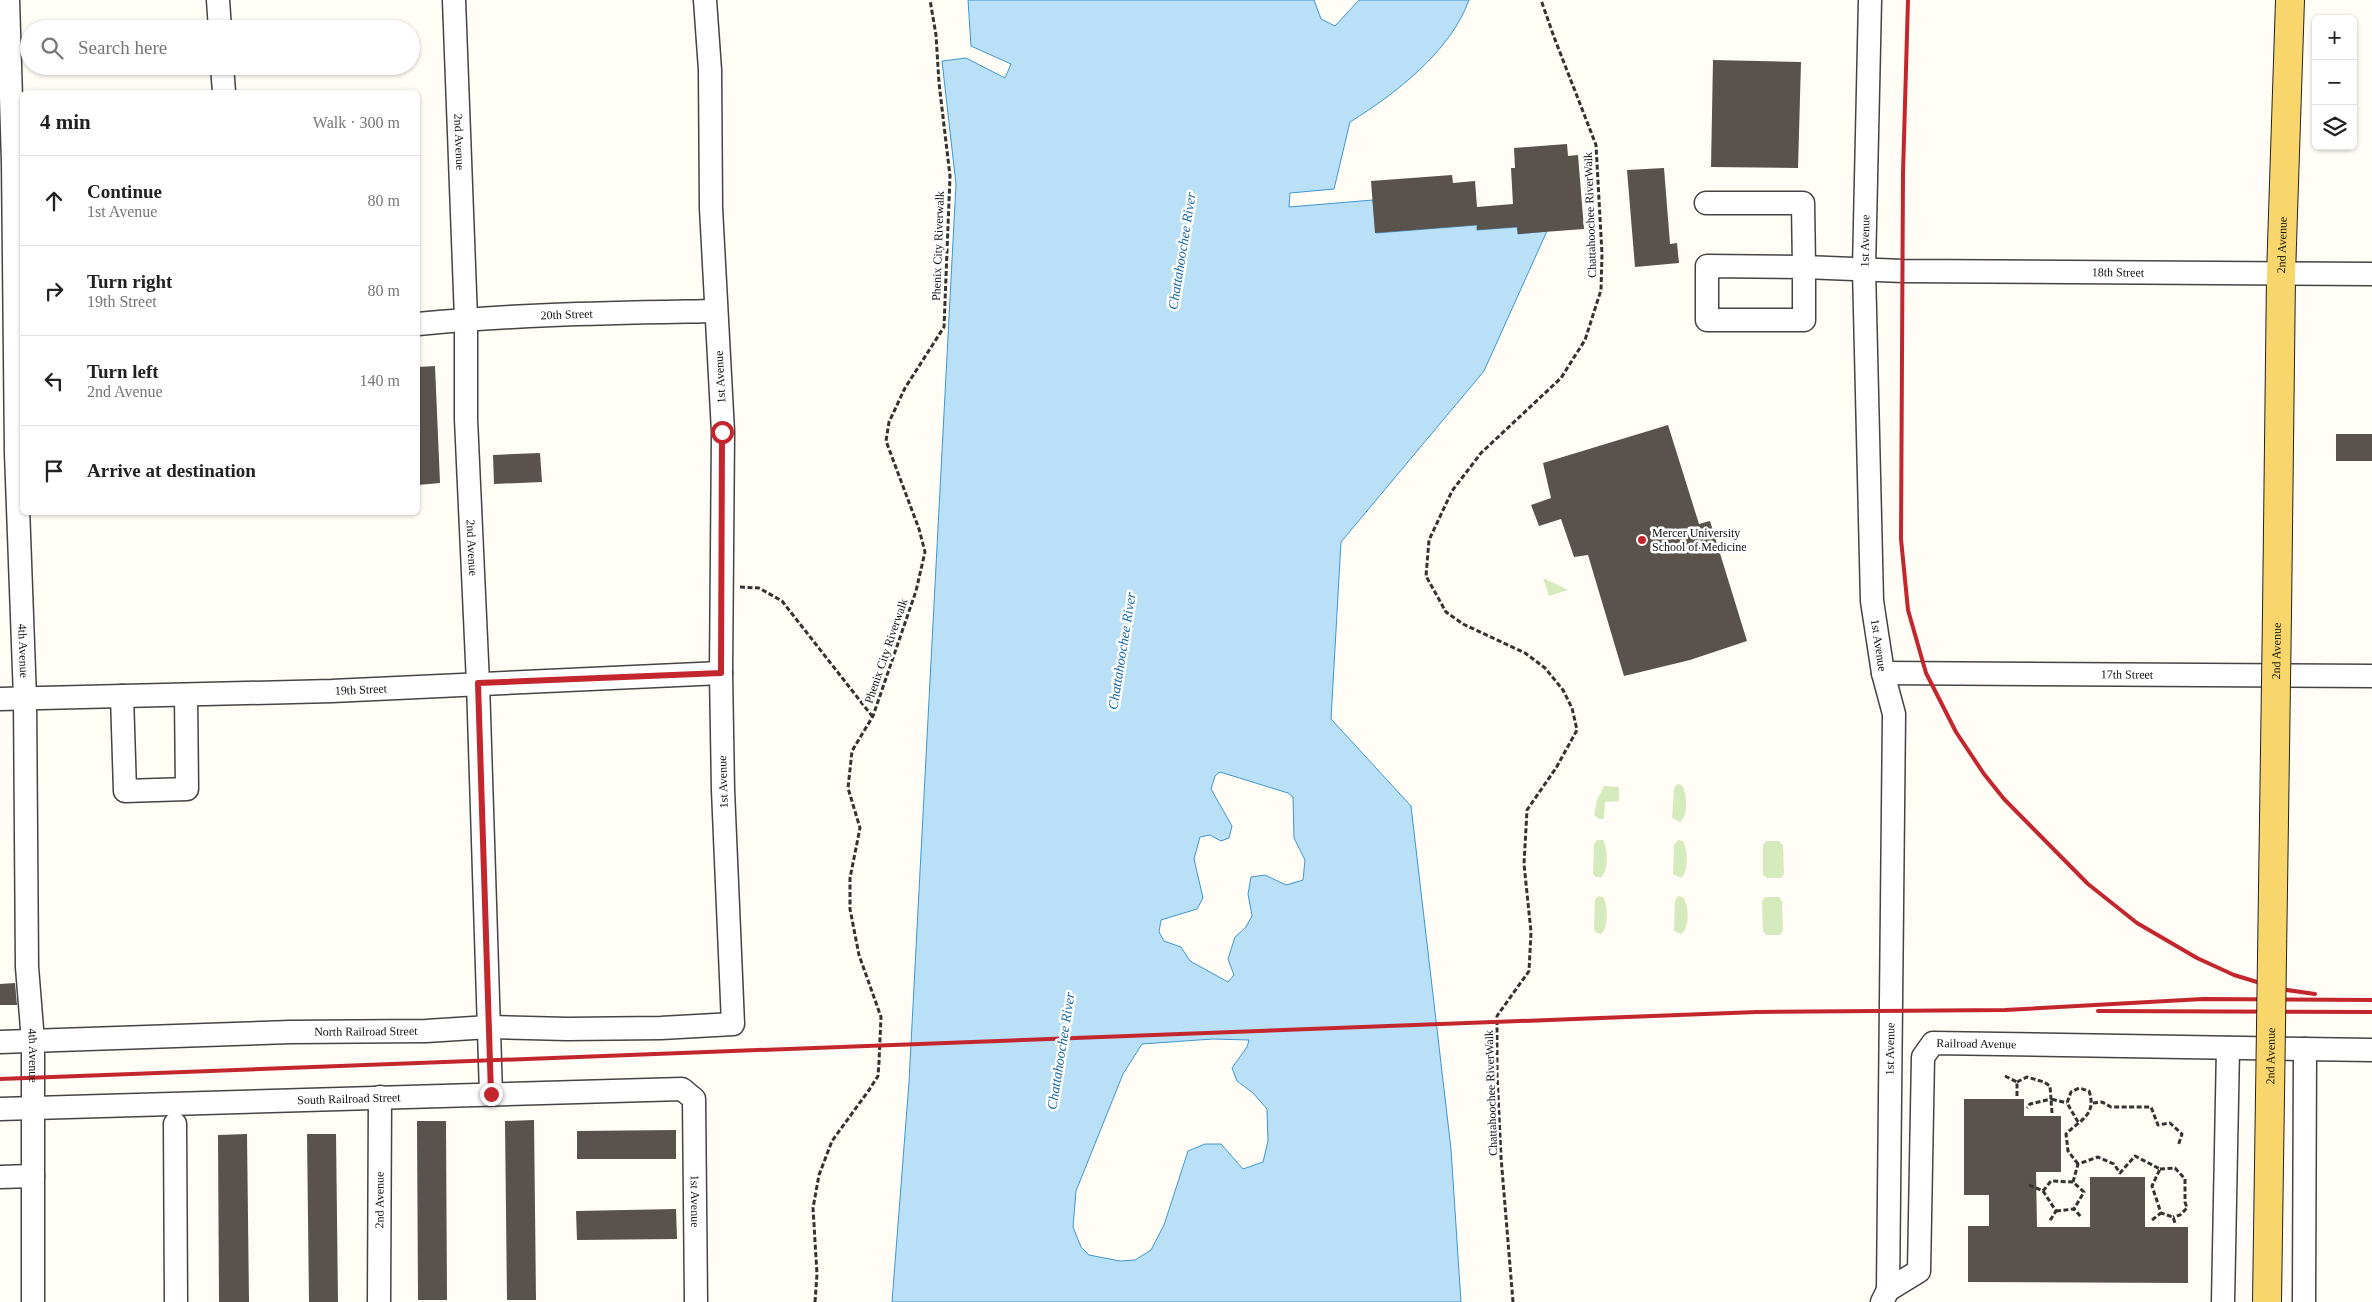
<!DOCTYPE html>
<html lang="en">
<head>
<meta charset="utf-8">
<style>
	body { margin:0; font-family:"Times New Roman",serif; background:#f2f2f2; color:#222 }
	.controls { position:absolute; right:15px; top:15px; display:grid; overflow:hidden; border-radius:8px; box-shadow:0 1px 4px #0004 }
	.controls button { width:45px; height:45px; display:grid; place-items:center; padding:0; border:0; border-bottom:1px solid #e0e0e0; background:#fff; color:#222; font:25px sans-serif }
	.stop { position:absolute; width:15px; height:15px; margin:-11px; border:4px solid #c4262e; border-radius:50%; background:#fff }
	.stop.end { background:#c4262e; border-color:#fff; box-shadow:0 1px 5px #0008 }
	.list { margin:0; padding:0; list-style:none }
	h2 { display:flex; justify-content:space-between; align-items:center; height:65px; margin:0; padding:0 20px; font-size:21px }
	h2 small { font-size:16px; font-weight:400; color:#767676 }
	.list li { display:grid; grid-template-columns:32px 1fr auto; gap:15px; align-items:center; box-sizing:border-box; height:90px; padding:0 20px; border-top:1px solid #e0e0e0 }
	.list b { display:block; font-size:19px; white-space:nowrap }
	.list p { margin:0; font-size:16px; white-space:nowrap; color:#767676 }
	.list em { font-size:16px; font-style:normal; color:#767676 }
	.icon { flex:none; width:28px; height:28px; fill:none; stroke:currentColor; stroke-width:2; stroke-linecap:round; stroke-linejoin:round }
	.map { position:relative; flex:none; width:2372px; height:1302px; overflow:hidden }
	.search { position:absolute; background:#fff; box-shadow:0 1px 4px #0004; left:20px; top:20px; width:400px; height:55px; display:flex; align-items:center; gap:12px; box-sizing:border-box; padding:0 18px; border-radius:28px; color:#767676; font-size:19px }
	.panel { position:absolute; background:#fff; box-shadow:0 1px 4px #0004; left:20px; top:90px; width:400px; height:425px; border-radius:8px }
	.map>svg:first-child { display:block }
	.green { fill:#d5ebbd }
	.water { fill:#b9e0f7; stroke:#3f96cf; fill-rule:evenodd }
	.building { fill:#5a524d }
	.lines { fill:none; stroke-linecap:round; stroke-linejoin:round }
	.minor-casing { stroke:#444; stroke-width:25 }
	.major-casing { stroke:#222; stroke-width:30 }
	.path { stroke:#333; stroke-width:3; stroke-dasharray:5 2.5; stroke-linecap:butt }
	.minor { stroke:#fff; stroke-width:22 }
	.major { stroke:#f9d66b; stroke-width:28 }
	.rail { stroke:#c4262e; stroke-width:4 }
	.major-bridge-casing { stroke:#222; stroke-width:30; stroke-linecap:butt }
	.major-bridge { stroke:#f9d66b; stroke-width:28 }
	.route { stroke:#c4262e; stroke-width:6 }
	.poi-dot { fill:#c4262e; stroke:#fff; stroke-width:2 }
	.labels { text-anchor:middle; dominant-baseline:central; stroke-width:5; stroke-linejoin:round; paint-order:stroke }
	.street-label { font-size:12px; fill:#111; stroke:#fff }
	.poi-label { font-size:12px; fill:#111; stroke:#fff; text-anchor:start }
	.water-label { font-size:14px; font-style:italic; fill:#1768a6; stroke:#fff }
</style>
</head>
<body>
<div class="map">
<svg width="2372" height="1302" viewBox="0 0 2372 1302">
	<rect width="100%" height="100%" fill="#fffdf5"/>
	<g class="green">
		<path d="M1543 578 1568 590 1549 596Z"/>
		<path d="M1677 784 1682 785C1687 794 1689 815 1680 822L1672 818 1674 789Z"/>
		<path d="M1604 786 1619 787V801L1605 802 1604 819H1599L1594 815 1597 800Z"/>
		<path d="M1597 840H1603C1608 849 1609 871 1601 877H1596L1593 874 1594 844Z"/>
		<path d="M1678 840 1683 841C1688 850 1689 871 1681 878L1673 874 1674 845Z"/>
		<path d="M1766 841H1779L1783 845 1784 874 1781 878H1767L1763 875V845Z"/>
		<path d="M1598 896 1603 897C1608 905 1609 927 1601 934L1597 933 1594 930 1595 900Z"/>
		<path d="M1678 896 1683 897C1689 906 1690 928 1681 934L1674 931 1675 901Z"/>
		<path d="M1765 897H1779L1782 901 1783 930 1780 935H1766L1763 931 1762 901Z"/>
	</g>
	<path class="water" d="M968 0H1314L1321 19 1335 26 1359 0H1469C1451 51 1394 95 1350 122L1334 189 1290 193 1289 207 1373 200 1376 233 1477 225V230L1517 227 1518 234 1547 231 1484 371 1341 542 1331 719 1411 806 1451 1149 1461 1302H892L909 1082 956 184 942 61 966 58 1005 78 1011 64 971 46ZM1220 772 1288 793 1293 797 1294 838 1305 860 1303 880 1286 885 1265 875 1251 877 1248 894 1252 916 1246 927 1235 937 1228 959 1234 975 1228 982 1190 961 1181 947 1164 941 1159 932 1161 920 1197 909 1203 898 1194 859 1200 837 1210 835 1221 841 1229 838 1232 826 1211 789 1215 776ZM1213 1039 1249 1040 1247 1047 1232 1068 1237 1081 1253 1093 1267 1109 1268 1141 1263 1162 1243 1169 1221 1144H1205L1188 1151 1164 1225 1151 1250 1135 1260 1120 1261 1089 1255 1081 1247 1073 1227 1076 1191 1123 1074 1142 1044Z"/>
	<g class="building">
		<path d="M1713 60 1801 62 1798 168 1711 167Z"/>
		<path d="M1567 144 1568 156 1578 155 1584 229 1518 234 1517 227 1477 230V225L1375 233 1371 181 1452 175 1453 183 1475 181 1477 207 1513 204 1511 168H1515L1514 148Z"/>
		<path d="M1664 168 1670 244 1677 243 1679 263 1635 267 1627 170Z"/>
		<path d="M435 366 440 483 418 485V367Z"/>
		<path d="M1668 425 1699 524 1710 521 1747 641 1690 660 1624 676 1588 555 1574 557 1561 519 1539 526 1531 505 1551 498 1543 463Z"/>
		<rect x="2336" y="434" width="36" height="27"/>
		<path d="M540 453 542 482 494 484 493 455Z"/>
		<path d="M15 983 17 1005H0V984Z"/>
		<path d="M1964 1099H2024V1116H2061V1172H2036L2037 1227H2090V1177H2145V1227H2188V1283L1968 1282V1226H1989V1195H1964Z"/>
		<path d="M534 1120 536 1300H507L505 1121Z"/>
		<path d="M417 1121H446L447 1300H418Z"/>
		<path d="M676 1130V1159H577V1131Z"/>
		<path d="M247 1134 249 1302H219L218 1135Z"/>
		<path d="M307 1134H336L338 1302H309Z"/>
		<path d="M676 1209 677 1239 577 1240 576 1211Z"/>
	</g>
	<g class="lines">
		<g class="minor-casing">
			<g id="minor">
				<path id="s1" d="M8 0 13 163 16 453 25 698 27 967 33 1041V1302"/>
				<path d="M218 0 220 29"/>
				<path id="s2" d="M454 0 466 319V419L478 683 491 1094"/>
				<path id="s3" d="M1870 0 1864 269 1872 601 1883 673 1894 714 1888 1290 1882 1302"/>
				<path d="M222 66 224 92"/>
				<path id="s4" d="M1706 203H1803L1804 267 1903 271 2372 274"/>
				<path d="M1707 266 1804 267V320H1707Z"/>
				<path id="s5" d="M418 324C517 314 616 313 716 311"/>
				<path id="s6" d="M1883 673 2372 676"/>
				<path d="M122 696 125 791 187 789 186 695"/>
				<path id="s7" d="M0 699 332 691 721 673"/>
				<path id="s8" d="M0 1042 290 1032 426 1031 489 1027 567 1029 661 1028 733 1024 723 790 721 673 723 432 711 208 710 70 705 0"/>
				<path id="s9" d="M0 1109 682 1089 694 1099 696 1302"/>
				<path d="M175 1124 176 1302"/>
				<path d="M0 1177 33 1176"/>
				<path id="s10" d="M1888 1290 1919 1271 1923 1057 1933 1043 2372 1050"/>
				<path id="s11" d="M379 1302 380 1097"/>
				<path d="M2223 1302 2228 1048"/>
				<path d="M2304 1302 2305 1049"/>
			</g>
		</g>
		<g class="major-casing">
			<g id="major">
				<path id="s12" d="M2277 613 2281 275 2290 0"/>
			</g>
		</g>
		<g class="path">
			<path d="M740 587 759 588 782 601 872 716"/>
			<path d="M2005 1076 2017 1082V1096"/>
			<path d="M2017 1082 2027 1077 2044 1082 2050 1086 2051 1099 2030 1104 2027 1108"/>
			<path d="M2093 1103 2102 1102 2111 1107H2151L2158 1125 2170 1123 2182 1134 2178 1146"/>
			<path d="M2052 1113 2051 1099 2067 1103"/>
			<path d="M2078 1164 2068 1151 2066 1134C2081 1119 2097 1115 2089 1091L2079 1088 2071 1092 2067 1103 2078 1122"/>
			<path d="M2160 1169 2175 1168 2185 1179V1202L2187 1208 2180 1215 2173 1217"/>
			<path d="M2073 1182 2078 1164 2098 1157 2114 1164 2120 1173 2135 1156 2160 1169 2152 1186 2161 1213 2173 1217 2175 1223"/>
			<path d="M2029 1185 2043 1191 2056 1211 2049 1222"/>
			<path d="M2043 1191 2051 1181 2073 1182 2084 1192 2074 1209"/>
			<path d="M2056 1211 2074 1209 2082 1218"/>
			<path d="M2152 1220 2161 1213"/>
			<path d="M815 1302 817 1274 813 1208 819 1175 832 1141 869 1090 878 1076 879 1062 881 1017 859 955 850 909V878L860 828 848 788 852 751 873 716 916 591 925 552 919 529 886 441 889 422 905 388 944 327 950 176 939 83 936 35 930 0"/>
			<path d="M1513 1302 1501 1157 1497 1074V1016L1529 971 1531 932 1524 864 1527 810 1556 768 1577 730 1572 708 1563 690 1545 668 1525 653 1463 624 1446 612 1426 576 1429 540 1452 491 1481 453 1561 378 1585 340 1601 290 1602 254 1596 145 1554 37 1541 0"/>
		</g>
		<use href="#minor" class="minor"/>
		<use href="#major" class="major"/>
		<g class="rail">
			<path d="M1908 0 1903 173 1901 539 1908 610 1926 673 1956 732 1984 774 2004 799 2088 884 2137 923 2197 958 2234 975 2280 989 2315 994"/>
			<path d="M2098 1011 2372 1012"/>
			<path d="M0 1079 1757 1012 2005 1010 2203 999 2372 1000"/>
		</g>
		<g class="major-bridge-casing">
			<g id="major-bridge">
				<path id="s13" d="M2267 1302 2277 613"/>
			</g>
		</g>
		<use href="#major-bridge" class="major-bridge"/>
	</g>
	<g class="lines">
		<path class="route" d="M491 1094 478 683 721 673 722 432"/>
	</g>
	<circle class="poi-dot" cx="1642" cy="540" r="5"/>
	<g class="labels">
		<g class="street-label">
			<text stroke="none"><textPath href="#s2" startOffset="142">2nd Avenue</textPath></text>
			<text transform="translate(1590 215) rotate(-92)">Chattahoochee RiverWalk</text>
			<text transform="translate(1865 241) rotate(-89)">1st Avenue</text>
			<text transform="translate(938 246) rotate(-88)">Phenix City Riverwalk</text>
			<text stroke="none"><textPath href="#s12" startOffset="368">2nd Avenue</textPath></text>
			<text stroke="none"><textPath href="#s4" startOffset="475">18th Street</textPath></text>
			<text stroke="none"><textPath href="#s5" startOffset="149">20th Street</textPath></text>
			<text transform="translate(720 377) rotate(-93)">1st Avenue</text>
			<text stroke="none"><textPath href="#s2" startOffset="548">2nd Avenue</textPath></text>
			<text stroke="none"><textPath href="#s3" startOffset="646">1st Avenue</textPath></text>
			<text stroke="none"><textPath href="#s1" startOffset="651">4th Avenue</textPath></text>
			<text transform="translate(886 651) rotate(-71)">Phenix City Riverwalk</text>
			<text stroke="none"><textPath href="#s13" startOffset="651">2nd Avenue</textPath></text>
			<text stroke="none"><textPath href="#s6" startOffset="244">17th Street</textPath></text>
			<text stroke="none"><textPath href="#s7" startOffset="361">19th Street</textPath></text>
			<text transform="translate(723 782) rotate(-92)">1st Avenue</text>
			<text stroke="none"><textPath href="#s8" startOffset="366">North Railroad Street</textPath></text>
			<text stroke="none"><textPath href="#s10" startOffset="311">Railroad Avenue</textPath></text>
			<text transform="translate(1890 1049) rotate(-89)">1st Avenue</text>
			<text stroke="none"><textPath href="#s1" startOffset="1056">4th Avenue</textPath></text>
			<text stroke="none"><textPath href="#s13" startOffset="246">2nd Avenue</textPath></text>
			<text transform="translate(1491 1093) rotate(-92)">Chattahoochee RiverWalk</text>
			<text stroke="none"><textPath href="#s9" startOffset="349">South Railroad Street</textPath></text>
			<text stroke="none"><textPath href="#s11" startOffset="102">2nd Avenue</textPath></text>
			<text stroke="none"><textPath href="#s9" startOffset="800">1st Avenue</textPath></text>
		</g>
		<g class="poi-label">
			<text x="1652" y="533">Mercer University<tspan x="1652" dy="14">School of Medicine</tspan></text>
		</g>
		<g class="water-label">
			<text transform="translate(1182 251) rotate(-81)">Chattahoochee River</text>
			<text transform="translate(1122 651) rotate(-81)">Chattahoochee River</text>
			<text transform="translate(1061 1051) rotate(-81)">Chattahoochee River</text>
		</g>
	</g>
</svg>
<div class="controls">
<button>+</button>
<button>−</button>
<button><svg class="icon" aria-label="layers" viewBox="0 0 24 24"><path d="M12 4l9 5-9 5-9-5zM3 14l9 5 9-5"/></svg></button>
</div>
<div class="stop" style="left:722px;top:432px"></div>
<div class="stop end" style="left:491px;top:1094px"></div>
<div class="search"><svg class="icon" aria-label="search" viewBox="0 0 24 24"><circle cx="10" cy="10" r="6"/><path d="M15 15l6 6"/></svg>Search here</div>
<section class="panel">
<h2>4 min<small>Walk · 300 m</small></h2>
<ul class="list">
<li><svg class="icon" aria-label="ahead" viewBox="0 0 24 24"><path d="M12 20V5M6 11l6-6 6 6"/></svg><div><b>Continue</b><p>1st Avenue</p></div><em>80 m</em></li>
<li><svg class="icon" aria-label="right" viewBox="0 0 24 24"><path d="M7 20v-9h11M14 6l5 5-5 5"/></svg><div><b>Turn right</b><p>19th Street</p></div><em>80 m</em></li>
<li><svg class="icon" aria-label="left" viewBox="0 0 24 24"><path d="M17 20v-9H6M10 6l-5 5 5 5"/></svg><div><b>Turn left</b><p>2nd Avenue</p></div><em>140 m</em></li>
<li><svg class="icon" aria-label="arrive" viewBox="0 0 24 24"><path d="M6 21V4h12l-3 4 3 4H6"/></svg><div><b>Arrive at destination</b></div></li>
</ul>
</section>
</div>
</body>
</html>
